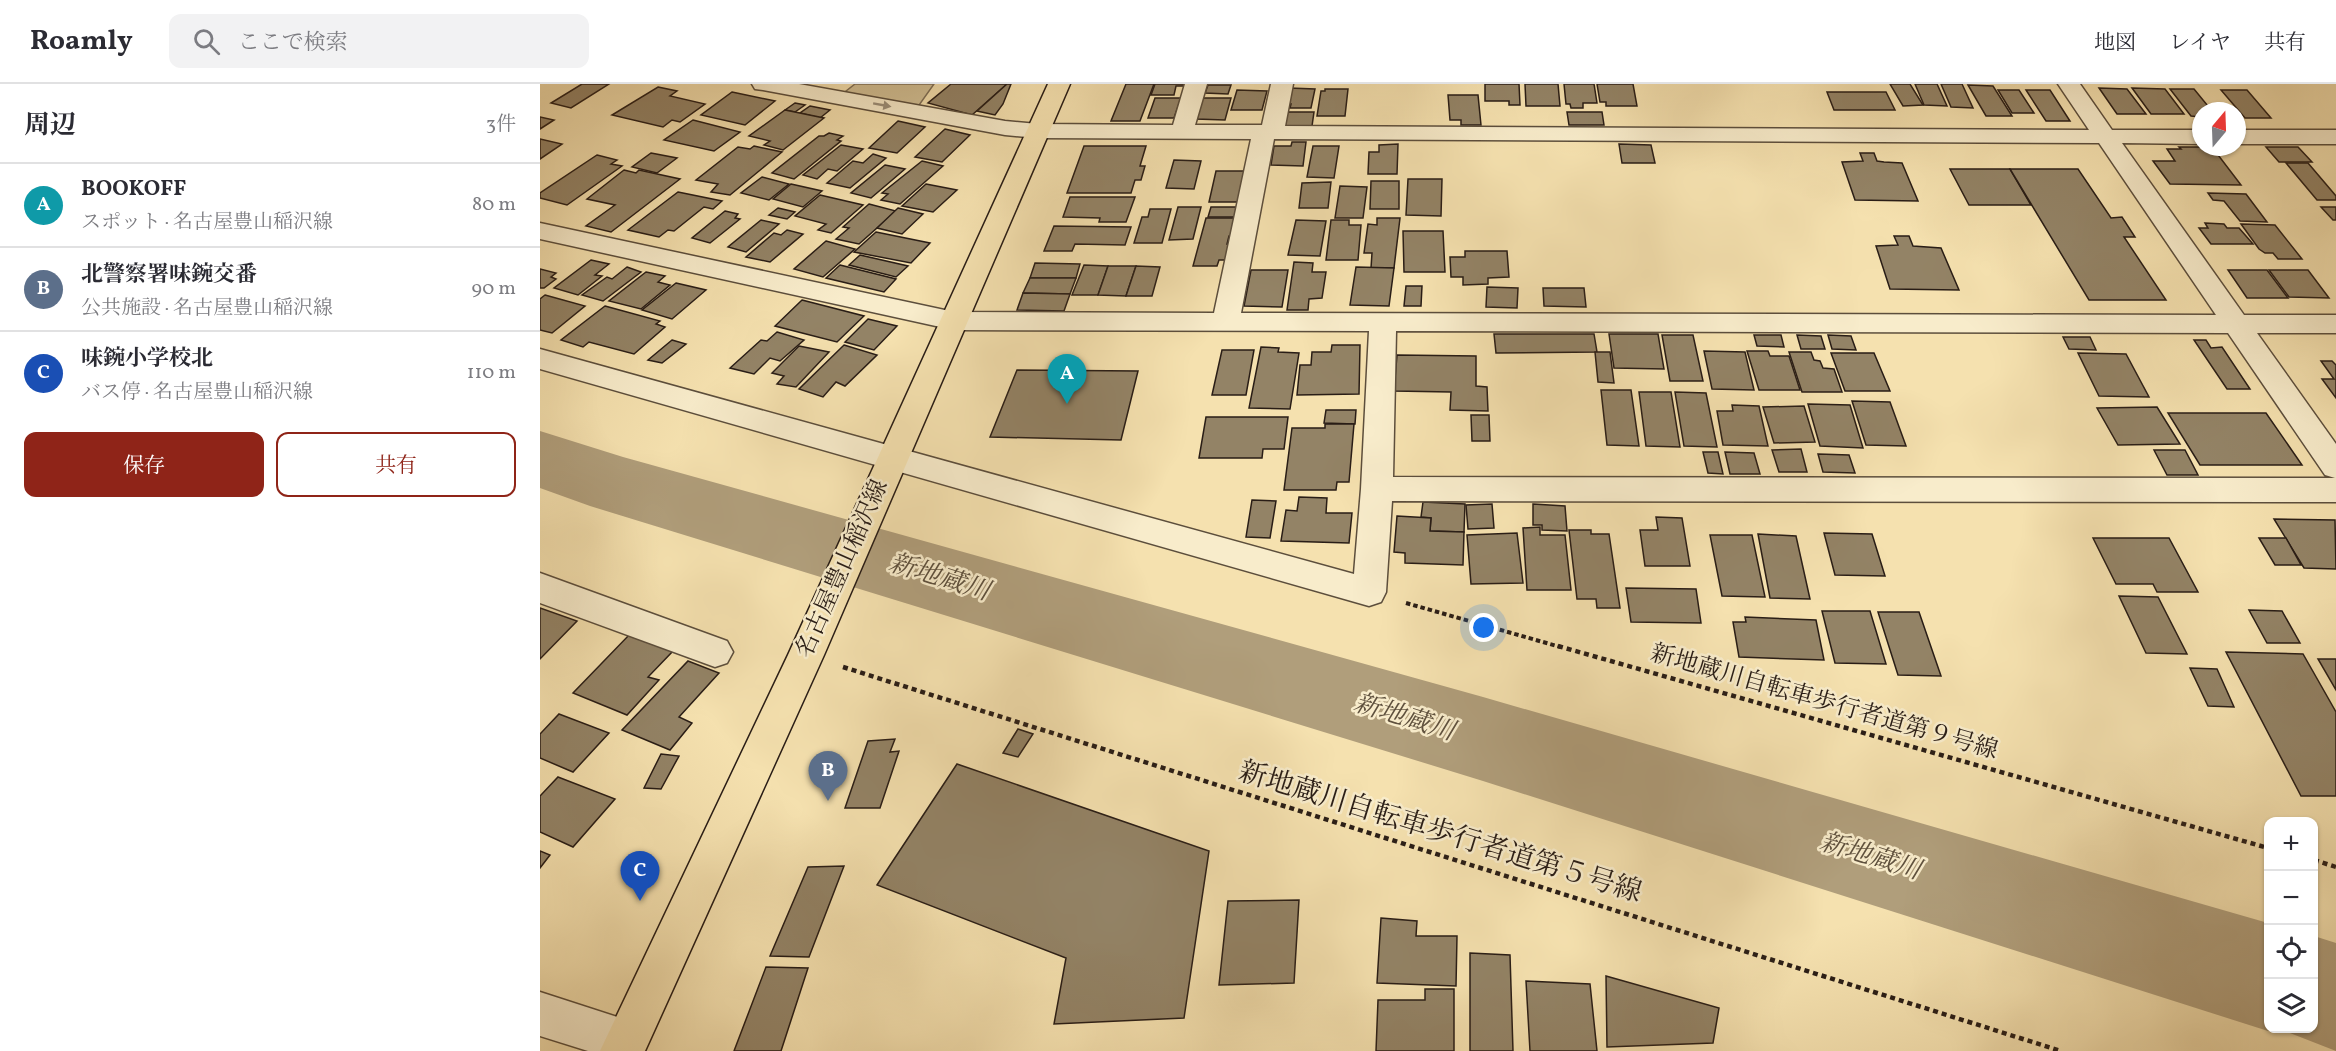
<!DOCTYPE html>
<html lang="ja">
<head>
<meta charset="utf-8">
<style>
	body { margin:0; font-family:Vollkorn,"Noto Serif JP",serif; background:#f2f2f3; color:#2b2b33 }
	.controls { position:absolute; right:18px; bottom:18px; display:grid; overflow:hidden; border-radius:12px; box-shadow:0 2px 4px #0004 }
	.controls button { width:54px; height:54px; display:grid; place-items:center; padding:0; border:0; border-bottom:2px solid #e1e1e2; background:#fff; color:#2b2b33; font:30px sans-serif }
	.compass { position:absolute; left:1652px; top:18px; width:54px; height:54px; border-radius:50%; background:#fff; box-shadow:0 2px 4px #0004; rotate:19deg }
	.you { position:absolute; left:944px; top:544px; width:21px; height:21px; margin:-15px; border:4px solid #fff; border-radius:50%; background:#1a73e8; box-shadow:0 0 0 9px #1a73e833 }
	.badge { display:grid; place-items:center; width:39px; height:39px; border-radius:50%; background:#8f2418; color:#fff; font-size:20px; font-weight:700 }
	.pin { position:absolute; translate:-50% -50px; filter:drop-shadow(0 2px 3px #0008) }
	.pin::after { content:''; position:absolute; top:32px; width:21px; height:18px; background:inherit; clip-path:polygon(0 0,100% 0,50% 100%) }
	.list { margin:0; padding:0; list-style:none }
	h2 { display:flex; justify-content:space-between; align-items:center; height:78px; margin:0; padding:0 24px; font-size:26px }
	h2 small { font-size:20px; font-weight:400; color:#7c7c81 }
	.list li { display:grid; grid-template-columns:39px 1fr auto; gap:18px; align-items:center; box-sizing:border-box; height:84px; padding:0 24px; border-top:2px solid #e1e1e2 }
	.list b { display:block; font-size:22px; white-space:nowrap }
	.list p { margin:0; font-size:20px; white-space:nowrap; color:#7c7c81 }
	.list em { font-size:20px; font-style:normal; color:#7c7c81 }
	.actions { display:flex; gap:12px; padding:18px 24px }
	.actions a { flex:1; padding:14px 0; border:2px solid #8f2418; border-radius:12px; text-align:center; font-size:21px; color:#8f2418 }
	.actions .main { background:#8f2418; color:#fff }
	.icon { flex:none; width:33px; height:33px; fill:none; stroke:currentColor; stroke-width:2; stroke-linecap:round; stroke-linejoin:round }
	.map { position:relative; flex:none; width:1796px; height:967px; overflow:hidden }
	header { display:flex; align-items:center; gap:36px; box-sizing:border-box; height:84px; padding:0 30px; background:#fff; border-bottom:2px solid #e1e1e2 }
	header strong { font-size:28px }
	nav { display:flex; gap:33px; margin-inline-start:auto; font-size:21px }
	.search { width:420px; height:54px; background:#f2f2f3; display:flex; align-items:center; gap:15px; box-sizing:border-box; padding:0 21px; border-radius:12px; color:#7c7c81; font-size:22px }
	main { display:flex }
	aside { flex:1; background:#fff }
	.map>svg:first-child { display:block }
	.green { fill:#d2c095; stroke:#7e6e56; stroke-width:1.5 }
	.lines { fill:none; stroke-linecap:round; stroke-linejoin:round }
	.river { fill:#b09e7b; fill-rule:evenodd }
	.building { fill:#938366; stroke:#291d16; stroke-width:1.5 }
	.minor-casing { stroke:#5c4e3c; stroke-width:3 }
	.major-casing { stroke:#291d16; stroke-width:3 }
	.path-far1 { stroke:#291d16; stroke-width:4; stroke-dasharray:4.5 3; stroke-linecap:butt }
	.path { stroke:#291d16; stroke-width:4.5; stroke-dasharray:5 4; stroke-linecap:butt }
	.minor { fill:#f8eccb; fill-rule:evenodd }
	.major { fill:#f5e1af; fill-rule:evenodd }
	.oneway { fill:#9b8f7a }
	.labels { text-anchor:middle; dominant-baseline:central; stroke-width:5; stroke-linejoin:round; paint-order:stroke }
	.street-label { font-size:24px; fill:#291d16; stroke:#f8eccb }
	.water-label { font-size:26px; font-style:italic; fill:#5f513e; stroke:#f8eccb }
	.near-street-label { font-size:28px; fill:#291d16; stroke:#f8eccb }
</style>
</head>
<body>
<header>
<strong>Roamly</strong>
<div class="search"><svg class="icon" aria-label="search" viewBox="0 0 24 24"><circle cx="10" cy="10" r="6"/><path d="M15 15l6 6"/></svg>ここで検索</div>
<nav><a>地図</a><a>レイヤ</a><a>共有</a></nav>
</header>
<main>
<aside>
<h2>周辺<small>3件</small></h2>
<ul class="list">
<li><span class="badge" style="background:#0f9aa8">A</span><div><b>BOOKOFF</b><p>スポット · 名古屋豊山稲沢線</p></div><em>80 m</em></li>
<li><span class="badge" style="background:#5c6f8a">B</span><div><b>北警察署味鋺交番</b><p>公共施設 · 名古屋豊山稲沢線</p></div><em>90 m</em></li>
<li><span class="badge" style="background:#1a4fb4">C</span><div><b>味鋺小学校北</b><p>バス停 · 名古屋豊山稲沢線</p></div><em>110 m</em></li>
</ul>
<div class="actions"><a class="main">保存</a><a>共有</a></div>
</aside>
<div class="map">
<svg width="1796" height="967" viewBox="0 0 1796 967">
	<rect width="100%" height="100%" fill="#f5e1af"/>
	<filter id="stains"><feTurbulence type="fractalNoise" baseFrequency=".00333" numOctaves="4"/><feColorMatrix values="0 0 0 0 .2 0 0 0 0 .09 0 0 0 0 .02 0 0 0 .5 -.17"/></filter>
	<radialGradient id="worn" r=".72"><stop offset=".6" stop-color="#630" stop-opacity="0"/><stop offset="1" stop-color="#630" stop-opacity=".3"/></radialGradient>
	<path class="green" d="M315 0H394L377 24 301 11Z"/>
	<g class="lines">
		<g class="river">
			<path d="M0 347 83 373 943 613 1728 839V944H1733L1728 947 943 697 50 422 0 404Z"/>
			<path d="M1774 852 1796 859V967L1737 944H1774Z"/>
		</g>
	</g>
	<g class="building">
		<path d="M42 0H69L31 24 11 19Z"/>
		<path d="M411 0H467L432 31 388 19Z"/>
		<path d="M467 0H471L463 20 455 31 437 27Z"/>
		<path d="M586 0H614L600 37H571Z"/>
		<path d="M615 0H646L645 2H636L634 11H611Z"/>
		<path d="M945 0H979L980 21H969V17H945Z"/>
		<path d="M985 0H1018L1020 22H986Z"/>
		<path d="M1024 0H1054L1057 19H1043V24H1031L1030 20H1026Z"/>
		<path d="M1057 0H1093L1097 22H1066V18H1060Z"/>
		<path d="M1350 0H1370L1383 21 1363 22Z"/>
		<path d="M1375 0H1397L1407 22 1384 21Z"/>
		<path d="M1401 0H1422L1433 24 1411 23Z"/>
		<path d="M668 1H691L688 10 665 9Z"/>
		<path d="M1428 1 1453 2 1472 32H1446Z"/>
		<path d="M118 3 137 7 130 12 165 20 140 38 132 36 123 43 72 31Z"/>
		<path d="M749 4 775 5 771 24H750L751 20H746Z"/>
		<path d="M1559 4 1587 5 1606 30H1577Z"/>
		<path d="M1592 4 1625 5 1644 30H1611Z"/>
		<path d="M785 5H808L805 32H777L781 7H785Z"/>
		<path d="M1630 5H1654L1672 27H1661V33L1651 32Z"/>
		<path d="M697 6 727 7 722 26H691Z"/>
		<path d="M1458 6H1479L1494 29H1472Z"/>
		<path d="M1486 6H1510L1530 37H1506Z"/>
		<path d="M1681 6H1707L1731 34H1705Z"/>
		<path d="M192 8 235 17 205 41 161 31Z"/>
		<path d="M1287 8H1346L1355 26H1294Z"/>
		<path d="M908 11H938L941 41H921V36H910Z"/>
		<path d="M615 14H641L634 34H608Z"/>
		<path d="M663 14H691L685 36 656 35Z"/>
		<path d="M255 19 265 21 255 28 245 26Z"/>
		<path d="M270 22 290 26 280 34 260 29Z"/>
		<path d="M245 26 284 34 243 66 224 61 230 57 209 52Z"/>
		<path d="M746 28H774L772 42H743Z"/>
		<path d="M1027 28H1062L1064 41H1029Z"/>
		<path d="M0 33 14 36 0 45Z"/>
		<path d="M153 36 200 48 174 67 124 56Z"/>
		<path d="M358 37 385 43 357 69 329 64Z"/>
		<path d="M405 45 430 51 402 78 375 73Z"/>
		<path d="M289 49 303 52 297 56 301 57 254 95 232 89 279 52H284Z"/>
		<path d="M0 55 22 60 0 75Z"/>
		<path d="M752 58H766L763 82 731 81 734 62H751Z"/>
		<path d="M858 60 857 90H828L829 68H839V61Z"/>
		<path d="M1079 60 1111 61 1115 79H1082Z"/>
		<path d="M301 61 323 65 297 87 288 85 277 95 263 91Z"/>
		<path d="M214 62 242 68 190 111 171 108 178 100 156 96 198 63 210 65Z"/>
		<path d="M544 62H606L600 82H605L601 96H595L591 109H527Z"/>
		<path d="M773 62H799L794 94 767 93Z"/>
		<path d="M1639 63H1672L1701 101 1630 100 1613 77H1635L1627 65H1641Z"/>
		<path d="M1726 63H1758L1772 78H1739Z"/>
		<path d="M111 69 137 74 117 89 92 83Z"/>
		<path d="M1320 69H1334L1337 77 1344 78 1362 79 1378 117 1315 116 1302 78 1323 77Z"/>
		<path d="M333 70 346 74 310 104 287 99 313 77 323 79Z"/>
		<path d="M57 71 77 76 71 80 82 82 27 121 0 114V109Z"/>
		<path d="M634 76 661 77 654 105 626 104Z"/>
		<path d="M382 77 403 82 360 120 341 116 348 110 342 109Z"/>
		<path d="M1746 79H1768L1796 112V116H1777Z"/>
		<path d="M345 81 365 85 331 114 311 109Z"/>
		<path d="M1410 85H1470L1491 121H1429Z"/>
		<path d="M1470 85H1538L1571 134 1582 133 1595 153H1584L1626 216H1549Z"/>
		<path d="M84 86 96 89 99 86 140 95 71 148 46 142 75 121 47 115Z"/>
		<path d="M676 87H710L703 118H669Z"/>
		<path d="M222 93 249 100 229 116 201 109Z"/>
		<path d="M868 95H902L901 132 866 131Z"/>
		<path d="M831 97H859V125H830Z"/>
		<path d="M791 98 788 124H759L762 99Z"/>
		<path d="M251 100 282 107 263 123 233 115Z"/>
		<path d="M386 100 417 106 393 128 362 122Z"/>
		<path d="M800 102 827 103 823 134H795Z"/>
		<path d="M138 108 182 117 173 125 164 123 134 147 128 146 119 153 88 146Z"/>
		<path d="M1668 109 1706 110 1727 138 1700 137 1684 117 1673 116Z"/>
		<path d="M280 111 323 121 291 149 278 146 286 140 255 132Z"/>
		<path d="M530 113H595L586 138H559L560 134 523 133Z"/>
		<path d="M329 120 356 127 319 160 296 155 309 144 303 143Z"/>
		<path d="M638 123H661L653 155 629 156Z"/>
		<path d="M671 123H701L699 133H668Z"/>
		<path d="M1781 123H1796V136H1793Z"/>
		<path d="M238 124 255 128 247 135 229 131Z"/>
		<path d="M358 124 383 130 362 150 337 144Z"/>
		<path d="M610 125H631L622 159H594L602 133H608Z"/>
		<path d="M185 127 198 130 195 134 200 135 170 159 152 154Z"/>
		<path d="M666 134H699L695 153 689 152 687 160H695L691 176H679L677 182H653Z"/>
		<path d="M837 134H860L854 184H831L832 169H824L828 140 837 141Z"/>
		<path d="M221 136 239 140 206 168 188 163Z"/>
		<path d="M756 136 786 137 780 172 748 171Z"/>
		<path d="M791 136H809V141H821L818 176H786Z"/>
		<path d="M1665 139 1684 140 1687 144H1699L1713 160H1671L1659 144H1668Z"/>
		<path d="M1701 140 1735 141 1762 175H1738L1733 169H1725L1719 165Z"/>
		<path d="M514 142 591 143 585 161 535 160 532 167H504Z"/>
		<path d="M247 146 263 150 230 178 206 173 234 149 241 151Z"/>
		<path d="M863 147H903L905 188H864Z"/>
		<path d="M336 148 390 159 371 179 314 168Z"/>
		<path d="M1354 152H1369L1373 162 1401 164 1419 206 1350 205 1336 162 1358 161Z"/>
		<path d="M286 157 315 165 283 193 254 185Z"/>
		<path d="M925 167H967L969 193 948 194V200L923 201V193H911L910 173H925Z"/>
		<path d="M320 171 368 182 356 193 309 181Z"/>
		<path d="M51 176 69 180 55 191 62 192 38 211 14 204Z"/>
		<path d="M754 178 773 179 772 188H786L782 214 769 215 768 226H747Z"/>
		<path d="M495 179 540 180 536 194H490Z"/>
		<path d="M300 181 356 195 344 208 286 194Z"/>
		<path d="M544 181 568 182 558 211H532Z"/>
		<path d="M568 182H596L586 212 558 211Z"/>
		<path d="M596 182 620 183 612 212H586Z"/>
		<path d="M87 183 101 188 63 217 42 211 67 193 72 195Z"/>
		<path d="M816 183 854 184 849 222 810 221Z"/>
		<path d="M0 185 16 189 11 193 16 195 4 204H0Z"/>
		<path d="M711 186H748L742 223 704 222Z"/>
		<path d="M1688 186H1727L1748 214H1707Z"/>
		<path d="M1729 186H1768L1789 214 1749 213Z"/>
		<path d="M106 188 125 192 118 198 130 201 101 225 69 217Z"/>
		<path d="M490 194H536L530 210 483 209Z"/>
		<path d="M136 199 166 206 132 235 102 226Z"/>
		<path d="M866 202H882L881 222H864Z"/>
		<path d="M947 203 978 204 977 224 946 223Z"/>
		<path d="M1003 204H1044L1046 223 1004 222Z"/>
		<path d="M483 209 530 210 524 227 477 226Z"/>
		<path d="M5 211 45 222 12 249 0 246V215Z"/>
		<path d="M262 216 324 232 297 258 235 242Z"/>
		<path d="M65 222 120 237 116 240 125 243 94 270 49 258 43 263 21 256Z"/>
		<path d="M328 235 357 242 334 266 305 258Z"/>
		<path d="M237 248 264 256 240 277 230 274 214 290 190 284 221 256 227 257Z"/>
		<path d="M954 250H1054L1057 268 956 269Z"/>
		<path d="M1069 250H1118L1124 285 1074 284Z"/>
		<path d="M1122 251H1153L1163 297H1130Z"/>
		<path d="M1214 251H1241L1244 263 1217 262Z"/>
		<path d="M1257 251 1281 252 1285 265H1261Z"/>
		<path d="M1288 251 1311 252 1316 266 1292 265Z"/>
		<path d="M1523 253H1550L1556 266 1529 265Z"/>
		<path d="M132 256 146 260 122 279 108 276Z"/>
		<path d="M1654 256H1666L1671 264 1682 263 1710 305H1687Z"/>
		<path d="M304 261 337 271 305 302 296 298 283 313 259 305Z"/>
		<path d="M792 261H820L819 310 757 311 760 281H771L772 268H791Z"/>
		<path d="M259 262 289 268 256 303 237 300 244 292 232 289Z"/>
		<path d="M721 263 739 264 738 268 759 269 750 325 709 324Z"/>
		<path d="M682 266H714L706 311H672Z"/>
		<path d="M1164 267 1205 268 1214 306 1172 305Z"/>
		<path d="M1207 267H1228L1230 272H1249L1260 306H1219Z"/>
		<path d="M1055 268H1070L1074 299 1058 298Z"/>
		<path d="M1249 268H1271L1274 276 1280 277 1283 284 1294 285 1302 308H1262Z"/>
		<path d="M1291 269H1334L1350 307H1305Z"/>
		<path d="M1538 269 1586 270 1609 313 1559 312Z"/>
		<path d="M857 271 936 272V302L947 303 948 327 910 326 911 308 854 307Z"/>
		<path d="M1781 277H1792L1796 281V314L1782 295H1794Z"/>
		<path d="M477 286 598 287 581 356 450 353Z"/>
		<path d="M1061 306H1091L1099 362 1067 361Z"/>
		<path d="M1099 308H1131L1140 363 1106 362Z"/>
		<path d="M1135 308 1166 309 1177 363 1144 362Z"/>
		<path d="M1312 317 1350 318 1366 362 1326 361Z"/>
		<path d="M1268 320 1310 321 1323 364 1280 362Z"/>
		<path d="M1192 321 1219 322 1228 362 1183 361 1177 327H1193Z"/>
		<path d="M1264 322 1275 358 1234 359 1223 323Z"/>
		<path d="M1617 323 1640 360 1578 361 1557 324Z"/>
		<path d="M786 326H816L815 340 784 339Z"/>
		<path d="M1628 329H1726L1762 381H1660Z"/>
		<path d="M931 331H949L950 357H932Z"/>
		<path d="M666 333H748L744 365H723L722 374H659Z"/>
		<path d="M785 340H814L809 398H797L796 406H744L752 344H785Z"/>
		<path d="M1261 365 1267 388H1239L1232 366Z"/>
		<path d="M1614 366H1645L1658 391H1627Z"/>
		<path d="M1163 368H1178L1183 390 1168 389Z"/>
		<path d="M1185 368 1214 369 1220 390H1190Z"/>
		<path d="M1278 370 1309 371 1315 389 1283 388Z"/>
		<path d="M759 413 787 414 786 429H812L809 459 741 457 746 426 757 427Z"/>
		<path d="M712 416 736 417 730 454 706 453Z"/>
		<path d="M883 418 925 420 924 448 890 447 891 434 881 433Z"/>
		<path d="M952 420 954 444 928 445 926 421Z"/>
		<path d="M993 420 1025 422 1027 447 1002 446V441H993Z"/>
		<path d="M857 432 891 434 890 447 924 448 923 481 865 479V469L854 468Z"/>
		<path d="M1116 433 1142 434 1150 482H1105L1100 446H1118Z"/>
		<path d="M1734 435 1795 436 1796 485 1764 484Z"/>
		<path d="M1000 443V451H1025L1031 506H987L983 444Z"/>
		<path d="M1029 446H1051V450H1069L1080 524H1057L1056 515H1037Z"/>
		<path d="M977 449 983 499 931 500 927 451Z"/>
		<path d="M1284 449 1332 450 1345 492 1295 491Z"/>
		<path d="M1218 450 1256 452 1270 515 1230 514Z"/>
		<path d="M1170 451H1212L1225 513 1182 512Z"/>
		<path d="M1553 454H1629L1658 508H1617L1613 500H1576Z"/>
		<path d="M1719 454H1746L1761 481H1735Z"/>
		<path d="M1086 504 1156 505 1161 539 1091 538Z"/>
		<path d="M1579 512 1618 513 1647 570 1606 569Z"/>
		<path d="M0 524 37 537 0 575Z"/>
		<path d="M1709 526 1742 527 1760 559H1727Z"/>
		<path d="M1282 527H1330L1346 580 1295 579Z"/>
		<path d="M1338 528H1379L1401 592 1358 591Z"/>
		<path d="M1205 533 1276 536 1284 576 1199 573 1193 538H1206Z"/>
		<path d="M89 551 133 567 108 593 119 596 87 631 33 609Z"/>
		<path d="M1686 568 1763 570 1796 628V712H1761Z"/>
		<path d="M1778 575H1796V606Z"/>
		<path d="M148 577 179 589 139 633 152 639 130 666 82 646Z"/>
		<path d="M1650 584 1677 585 1694 623 1668 622Z"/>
		<path d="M19 630 69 649 33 688 0 674V650Z"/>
		<path d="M478 645 493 650 478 673 463 669Z"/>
		<path d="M355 655 350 668 359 667 340 724H305L328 657Z"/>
		<path d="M121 670 139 672 121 705 104 704Z"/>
		<path d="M417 680 669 767 644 934 514 940 526 874 337 801Z"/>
		<path d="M18 693 75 715 33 763 0 748V712Z"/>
		<path d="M0 767 10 771 0 784Z"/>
		<path d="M304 782 269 873 230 872 268 783Z"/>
		<path d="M759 816 754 899 679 901 688 817Z"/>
		<path d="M841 834 877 837 876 852H917L916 902 837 899Z"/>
		<path d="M930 869 970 871 973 967H930Z"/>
		<path d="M226 883 268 884 241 967H194Z"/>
		<path d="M1066 892 1179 924 1173 959 1067 963Z"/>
		<path d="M986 897 1050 900 1057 967H990Z"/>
		<path d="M885 905H914V967H836L838 916H885Z"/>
	</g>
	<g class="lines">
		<g class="minor-casing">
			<g id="minor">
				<path d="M212 0H259L465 37 498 40 633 41 645 0H667L655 41H722L731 0H753L745 42 1549 46 1518 0H1540L1572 46H1661V60L1582 59 1704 231H1796V249H1717L1796 360V418L852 417 846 508 841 518 829 522 0 285V265L814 490 821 405 829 247 414 246 0 155V139L414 228 674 229 711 55 498 54 465 51 223 6 215 5ZM734 55 1559 59 1676 231 701 229ZM856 247 1688 249 1785 391 1795 394 853 393Z"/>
				<rect x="1697" y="46" width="99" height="14"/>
				<path d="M0 489 187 557 193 568 187 579 175 583 0 519Z"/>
				<path d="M0 908 102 941 108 957 104 967H48L0 952Z"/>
			</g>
		</g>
		<g class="major-casing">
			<path id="major" d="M508 0H530L284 571 105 967H60L248 571Z"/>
		</g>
		<path class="path-far1" d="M866 519 1024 564"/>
		<g class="path">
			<path d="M1018 562 1728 764"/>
			<path d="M303 583 1521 967"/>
			<path d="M1774 776 1796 783"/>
		</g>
		<use href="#minor" class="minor"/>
		<use href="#major" class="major"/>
	</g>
	<defs><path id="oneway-solid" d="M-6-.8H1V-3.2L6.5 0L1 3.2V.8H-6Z" transform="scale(1.5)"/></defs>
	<use class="oneway" href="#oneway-solid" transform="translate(342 21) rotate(10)"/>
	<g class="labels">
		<g class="street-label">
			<text transform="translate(303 485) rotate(-66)">名古屋豊山稲沢線</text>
			<text transform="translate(1284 619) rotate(16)">新地蔵川自転車歩行者道第９号線</text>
		</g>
		<g class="water-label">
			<text transform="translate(399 494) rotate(17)">新地蔵川</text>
			<text transform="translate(864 634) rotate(17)">新地蔵川</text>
			<text transform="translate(1330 773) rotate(17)">新地蔵川</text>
		</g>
		<g class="near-street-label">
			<text transform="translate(900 749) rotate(17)">新地蔵川自転車歩行者道第５号線</text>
		</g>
	</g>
	<rect width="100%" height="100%" filter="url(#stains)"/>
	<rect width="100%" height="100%" fill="url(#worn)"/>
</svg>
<div class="controls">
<button>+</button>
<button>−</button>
<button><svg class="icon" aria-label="locate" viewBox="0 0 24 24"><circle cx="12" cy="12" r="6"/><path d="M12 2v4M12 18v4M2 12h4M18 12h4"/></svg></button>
<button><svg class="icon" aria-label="layers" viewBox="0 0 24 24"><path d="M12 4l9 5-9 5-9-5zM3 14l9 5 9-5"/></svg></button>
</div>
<svg class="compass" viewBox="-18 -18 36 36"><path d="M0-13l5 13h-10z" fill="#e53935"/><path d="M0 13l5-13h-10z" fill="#7c7c81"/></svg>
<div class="you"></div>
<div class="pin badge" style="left:527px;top:320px;background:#0f9aa8">A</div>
<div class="pin badge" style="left:288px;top:717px;background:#5c6f8a">B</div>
<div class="pin badge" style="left:100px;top:817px;background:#1a4fb4">C</div>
</div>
</main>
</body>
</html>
